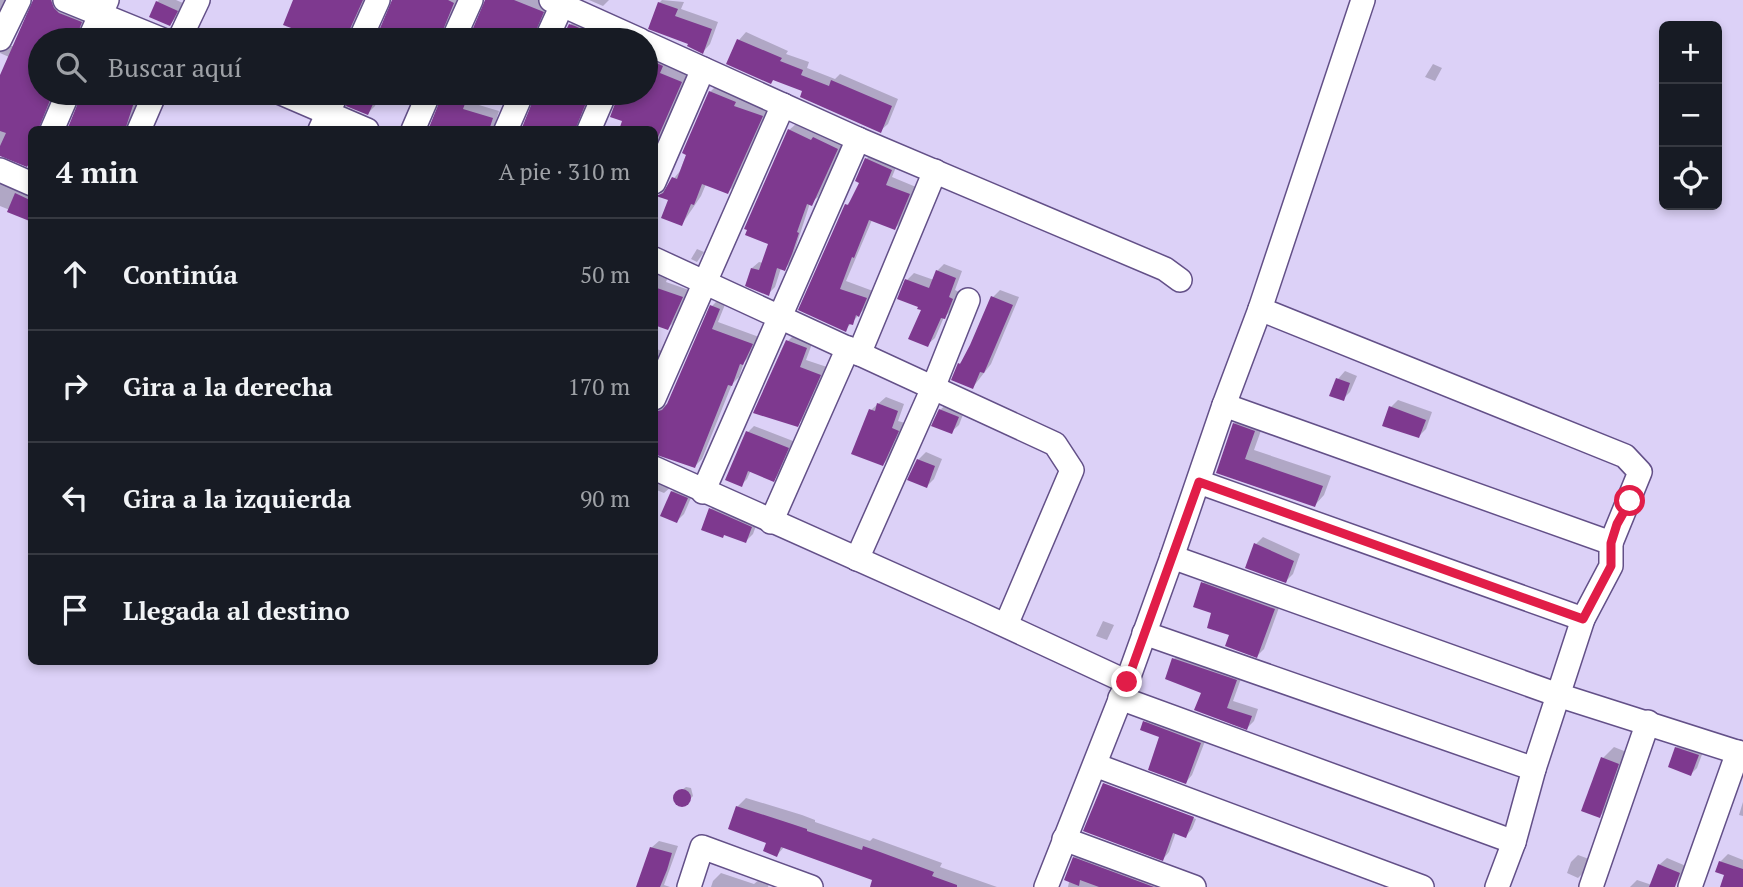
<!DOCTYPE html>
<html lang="es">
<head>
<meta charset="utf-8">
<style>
	body { margin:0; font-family:"PT Serif",serif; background:#20242c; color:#f1f3f6 }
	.controls { position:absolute; right:21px; top:21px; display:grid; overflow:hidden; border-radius:10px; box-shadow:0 4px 10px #0003 }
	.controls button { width:63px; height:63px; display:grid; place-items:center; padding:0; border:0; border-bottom:2px solid #363941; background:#171b24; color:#f1f3f6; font:35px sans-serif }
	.stop { position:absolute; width:21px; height:21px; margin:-16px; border:5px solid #e11d48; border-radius:50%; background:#fff }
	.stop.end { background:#e11d48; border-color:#fff; box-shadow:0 2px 7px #0008 }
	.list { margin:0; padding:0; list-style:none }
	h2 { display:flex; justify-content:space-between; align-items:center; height:91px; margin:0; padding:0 28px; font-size:30px }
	h2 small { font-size:23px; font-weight:400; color:#9ea1a6 }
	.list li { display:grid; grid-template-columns:46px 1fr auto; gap:21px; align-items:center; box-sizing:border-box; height:112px; padding:0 28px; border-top:2px solid #363941 }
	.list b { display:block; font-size:26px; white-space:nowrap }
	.list em { font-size:23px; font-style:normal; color:#9ea1a6 }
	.icon { flex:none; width:38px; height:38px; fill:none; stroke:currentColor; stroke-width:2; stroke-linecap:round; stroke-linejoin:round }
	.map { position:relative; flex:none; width:1743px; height:887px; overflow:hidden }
	.search { position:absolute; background:#171b24; box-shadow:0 4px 10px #0003; left:28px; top:28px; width:630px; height:77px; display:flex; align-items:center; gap:18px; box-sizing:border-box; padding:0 24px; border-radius:38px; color:#9ea1a6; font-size:26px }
	.panel { position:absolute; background:#171b24; box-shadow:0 4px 10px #0003; left:28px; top:126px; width:630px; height:539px; border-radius:10px }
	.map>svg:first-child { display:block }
	.shadow { fill:#0003 }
	.building { fill:#7e398f }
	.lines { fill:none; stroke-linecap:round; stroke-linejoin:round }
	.minor-casing { stroke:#635088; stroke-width:26 }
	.minor { stroke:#fff; stroke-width:23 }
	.route { stroke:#e11d48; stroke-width:9 }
</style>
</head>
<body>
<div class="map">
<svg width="1743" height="887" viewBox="0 0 1743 887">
	<rect width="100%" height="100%" fill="#dcd1f7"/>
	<g class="shadow">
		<path d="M0 0H7L0 13Z"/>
		<path d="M34 0H60L88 14 84 40H40V93H57L46 116 45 124 49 130H32V167L0 154V81L9 57 0 53V44L13 46 33 7Z"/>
		<path d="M159 0H176L183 3 177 17 170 24 157 2Z"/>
		<path d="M294 0H366L346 40H329L285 24Z"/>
		<path d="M392 0H459L449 40H378L393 6Z"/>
		<path d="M485 0H539L550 4 541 40H470L486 5Z"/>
		<path d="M589 0H609L603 6Z"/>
		<path d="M662 0 684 2 681 9 718 22 710 44 703 52 659 3Z"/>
		<path d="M578 18 628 40H562L570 25Z"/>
		<path d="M116 26 143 40H105Z"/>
		<path d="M283 28 291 32 289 40H276Z"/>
		<path d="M746 32 788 51 786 54 809 62 807 68 835 79 840 74 898 99 888 124 880 131 804 90 729 63 739 40Z"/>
		<path d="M646 48 669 58 666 66 688 74 654 152V130L624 120 619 93H646Z"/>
		<path d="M1433 64 1442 68 1435 81 1425 77Z"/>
		<path d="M717 85 742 94 740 99 769 109 735 185 728 192 706 184 701 196 682 224 671 200 661 194 680 171 710 92Z"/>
		<path d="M83 93H141L127 130H68Z"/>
		<path d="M352 93H381L375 106 368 113 352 99Z"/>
		<path d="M388 93H417L409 101Z"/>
		<path d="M443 93H472L469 102 499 111 493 130H430L444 99Z"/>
		<path d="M536 93H593L583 116 582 124 586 130H524L537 99Z"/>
		<path d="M796 124 844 142 818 197 810 203 791 262 784 269 781 268 775 287 768 294 752 268 759 262 763 263 770 243 789 130Z"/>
		<path d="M874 152 898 162 892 177 916 187 902 221 895 228 872 220 846 281 873 291 866 307 845 330 800 309 847 205 853 198 861 182 866 159Z"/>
		<path d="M0 177 32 191V219L0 206Z"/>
		<path d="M697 249 704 252 697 262 691 259Z"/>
		<path d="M654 263 670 272 666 282 689 290 675 321 668 328 654 323Z"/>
		<path d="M944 264 962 271 955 290 959 292 952 310 944 317 935 338 927 345 923 309 907 280 914 273 934 280 937 271Z"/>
		<path d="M1000 290 1019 297 991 364 973 387 959 364 966 358 993 297Z"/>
		<path d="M719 299 726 302 718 322 759 337 750 356 744 362 739 377 732 384 702 459 695 466 654 447V403L665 405 670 402 712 306Z"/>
		<path d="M795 334 813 341 806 360 827 367 805 417 797 425 788 341Z"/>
		<path d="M654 348 662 351 654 368Z"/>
		<path d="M1345 371 1357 376 1350 392 1343 399 1338 379Z"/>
		<path d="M886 397 904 404 898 421 905 423 890 457 883 464 871 410Z"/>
		<path d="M1398 400 1432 412 1426 429 1419 436 1391 407Z"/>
		<path d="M948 403 965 409 959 425 951 432 940 410Z"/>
		<path d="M1244 414 1264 422 1254 450 1331 476 1324 495 1315 505 1218 472 1234 424Z"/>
		<path d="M754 426 793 441 779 474 773 480 751 470 747 479 741 485 748 432Z"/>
		<path d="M926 452 942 459 934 479 927 486 918 460Z"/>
		<path d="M654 473 672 486 664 493 654 489Z"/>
		<path d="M679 485 694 491 684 514 677 521 672 492Z"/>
		<path d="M718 502 758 520 753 534 746 541 711 509Z"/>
		<path d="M1263 537 1300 554 1293 574 1286 581 1256 544Z"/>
		<path d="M1210 576 1281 602 1264 649 1257 656 1231 634 1214 612 1203 583Z"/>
		<path d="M1103 621 1114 625 1107 640 1096 636Z"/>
		<path d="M1181 652 1243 673 1233 701 1258 709 1254 721 1247 728 1203 691 1174 659Z"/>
		<path d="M1152 716 1207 736 1192 775 1186 782 1162 736 1145 722Z"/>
		<path d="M1683 742 1704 749 1697 768 1691 774 1676 748Z"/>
		<path d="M1614 747 1629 753 1611 805 1600 816 1603 758Z"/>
		<path d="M1111 777 1199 810 1197 816 1106 782Z"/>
		<path d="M1105 783V786L1196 819 1192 829 1186 836 1176 832 1169 852 1163 859 1085 830Z"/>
		<path d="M686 787 691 788 693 796 684 805 677 803 676 794Z"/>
		<path d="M746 798 802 815 815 820V822L870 841 873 838 942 863 940 867 997 887H872L875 879 785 846 777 855 768 842 737 807Z"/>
		<path d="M1743 802V816L1739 815Z"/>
		<path d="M659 841 678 846 664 885 670 887H637L651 848Z"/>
		<path d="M1081 851 1173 887H1068L1074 858Z"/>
		<path d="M1728 854 1743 860V887H1722L1727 874 1720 862Z"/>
		<path d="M1578 855 1589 859 1586 870 1578 878 1567 873 1571 862Z"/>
		<path d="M1667 858 1686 866 1682 876 1675 884 1659 865Z"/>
		<path d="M721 873 754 884 761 878 770 881 768 887H711L713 881Z"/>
		<path d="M1637 880 1655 886 1654 887H1630Z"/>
	</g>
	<g class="building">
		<path d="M33 0H51L54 8 59 13 82 22 75 40H40V93H53L38 130H32V158L27 167 0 156V146L6 133 0 131V75Z"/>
		<path d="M293 0H363L345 40H324L283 25Z"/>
		<path d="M392 0H448L454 3 439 40H375Z"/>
		<path d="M485 0H514L544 12 532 40H468Z"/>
		<path d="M156 1 178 11 170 26 149 17Z"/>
		<path d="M658 2 678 9 675 16 712 29 703 54 687 46 688 44 648 29Z"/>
		<path d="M569 24 575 26 606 40H561Z"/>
		<path d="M737 39 782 58 780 61 803 70 801 75 829 86 831 80 892 106 881 133 800 97 802 91 773 80 771 84 726 64Z"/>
		<path d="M646 58 663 66 660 73 682 82 655 144 654 130H619L622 121 610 117 619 93H646Z"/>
		<path d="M709 91 736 102 734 106 763 116 728 194 702 184 694 205 691 204 682 226 661 218 668 200 656 196 663 193 672 177 677 179 686 155 682 153Z"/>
		<path d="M82 93H137L125 130H67Z"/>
		<path d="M351 93H378L368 115 346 106Z"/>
		<path d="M443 93H469L463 109 493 118 489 130H428Z"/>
		<path d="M536 93H590L575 130H521Z"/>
		<path d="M788 129 811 140 813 137 838 149 812 206 807 204 797 232 799 233 792 254 785 271 777 268 769 296 745 286 751 268 759 270 768 244 745 235 747 230 744 229Z"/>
		<path d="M865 158 892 170 886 185 910 194 895 230 869 220 854 258 852 257 840 289 867 298 859 317 856 315 853 325 849 324 846 332 798 310 845 204 848 205 859 183 855 181Z"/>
		<path d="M15 193 32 201V222L7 212Z"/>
		<path d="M936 270 956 278 949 297 953 299 945 319 941 318 928 347 908 339 921 310 917 309 918 307 897 299 905 279 929 288Z"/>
		<path d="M654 287 683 297 668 330 654 325Z"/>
		<path d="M991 296 1013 305 984 373 980 372 973 389 951 380 958 363 960 364 970 345Z"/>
		<path d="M710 305 720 309 712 329 753 344 743 365 740 364 732 386 728 385 695 468 654 454V412L662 410 667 404Z"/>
		<path d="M786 340 807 348 800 367 821 375 798 427 753 413Z"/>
		<path d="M1336 378 1350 383 1344 401 1329 396Z"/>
		<path d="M877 403 898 411 892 428 899 431 883 466 851 454 869 409 875 411Z"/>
		<path d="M1389 406 1426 420 1419 438 1382 426Z"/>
		<path d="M939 409 959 417 952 434 931 426Z"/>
		<path d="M1233 423 1255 431 1245 459 1323 486 1315 507 1216 473Z"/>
		<path d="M746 431 789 448 774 482 748 471 742 487 725 480Z"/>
		<path d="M917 459 935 466 927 488 907 480Z"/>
		<path d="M671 491 688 498 677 523 660 516Z"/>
		<path d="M709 508 752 527 746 543 724 535 723 538 701 530Z"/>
		<path d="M1254 543 1294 561 1286 583 1245 568Z"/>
		<path d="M1201 582 1275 609 1257 658 1225 646 1229 635 1207 628 1211 613 1193 607Z"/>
		<path d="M1172 658 1237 680 1227 708 1252 716 1247 730 1194 710 1201 693 1165 679Z"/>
		<path d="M1143 721 1201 743 1186 784 1148 770 1159 737 1140 730Z"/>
		<path d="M1675 747 1699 755 1691 776 1668 767Z"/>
		<path d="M1601 757 1619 764 1600 818 1581 811Z"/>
		<path d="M1103 783 1194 817 1186 838 1173 833 1163 861 1083 831Z"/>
		<circle cx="682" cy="798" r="9"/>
		<path d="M736 806 792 824 807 829V831L862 850 863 846 880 852 934 872 932 876 957 885V887H870L872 880 781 847 777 857 763 851 766 843 728 829Z"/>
		<path d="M650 847 672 853 667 870 660 887H636Z"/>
		<path d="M1073 857 1154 887H1099L1080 880 1079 886 1064 880Z"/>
		<path d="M1719 861 1743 869V887H1720L1724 875 1715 872Z"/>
		<path d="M1658 864 1680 873 1675 887H1649Z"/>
	</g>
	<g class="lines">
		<g class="minor-casing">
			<g id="minor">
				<path d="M65 0 163 40"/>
				<path d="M551 0 640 40"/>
				<path d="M0 39 19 0"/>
				<path d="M89 40 107 0"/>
				<path d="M179 40 198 0"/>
				<path d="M360 40 378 0"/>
				<path d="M453 40 471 0"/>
				<path d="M546 40 562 5"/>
				<path d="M646 43 858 139 1165 269 1180 280"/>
				<path d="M281 93 367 130"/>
				<path d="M52 130 68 93"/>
				<path d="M139 130 155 93"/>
				<path d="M320 130 337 93"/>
				<path d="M413 130 429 93"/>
				<path d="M506 130 522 93"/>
				<path d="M589 130 605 93"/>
				<path d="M0 170 32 184"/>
				<path d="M654 182 703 69"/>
				<path d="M654 259 1055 444 1072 470 1006 625"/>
				<path d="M1260 309 1625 456 1640 472 1611 543"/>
				<path d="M859 354 935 171"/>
				<path d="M654 398 783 105"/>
				<path d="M1224 405 1611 543V566L1583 619 1534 769 1514 842 1497 887"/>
				<path d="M654 468 974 611 1127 682"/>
				<path d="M1199 482 1583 619"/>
				<path d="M703 492 858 139"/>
				<path d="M771 522 848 348"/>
				<path d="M1172 557 1558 695 1743 754"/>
				<path d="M857 559 933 388 968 300"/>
				<path d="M1144 633 1534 769"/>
				<path d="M1120 698 1514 842"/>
				<path d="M1095 765 1422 887"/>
				<path d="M1064 839 1194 887"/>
				<path d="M689 887 702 847 811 887"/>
				<path d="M1046 887 1127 682 1172 557 1224 405 1260 309 1363 0"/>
				<path d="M1591 887 1648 722"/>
				<path d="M1690 887 1738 752"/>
			</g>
		</g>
		<use href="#minor" class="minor"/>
	</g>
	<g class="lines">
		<path class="route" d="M1127 682 1199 482 1583 619 1611 566V543L1617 524 1630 501"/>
	</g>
</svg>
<div class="controls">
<button>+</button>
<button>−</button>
<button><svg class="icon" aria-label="locate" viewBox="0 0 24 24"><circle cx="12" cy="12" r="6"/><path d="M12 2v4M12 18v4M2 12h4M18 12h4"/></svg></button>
</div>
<div class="stop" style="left:1630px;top:501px"></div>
<div class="stop end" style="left:1127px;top:682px"></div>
<div class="search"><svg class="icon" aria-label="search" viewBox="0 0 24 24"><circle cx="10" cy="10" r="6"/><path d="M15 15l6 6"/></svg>Buscar aquí</div>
<section class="panel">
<h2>4 min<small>A pie · 310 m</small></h2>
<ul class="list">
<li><svg class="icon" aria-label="ahead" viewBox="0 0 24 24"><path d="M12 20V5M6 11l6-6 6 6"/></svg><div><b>Continúa</b></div><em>50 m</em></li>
<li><svg class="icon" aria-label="right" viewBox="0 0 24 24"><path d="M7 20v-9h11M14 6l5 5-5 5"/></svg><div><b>Gira a la derecha</b></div><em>170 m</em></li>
<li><svg class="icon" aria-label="left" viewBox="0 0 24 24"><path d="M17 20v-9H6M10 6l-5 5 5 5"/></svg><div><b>Gira a la izquierda</b></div><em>90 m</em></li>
<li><svg class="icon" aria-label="arrive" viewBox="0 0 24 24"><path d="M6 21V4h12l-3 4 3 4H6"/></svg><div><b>Llegada al destino</b></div></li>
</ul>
</section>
</div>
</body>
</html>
